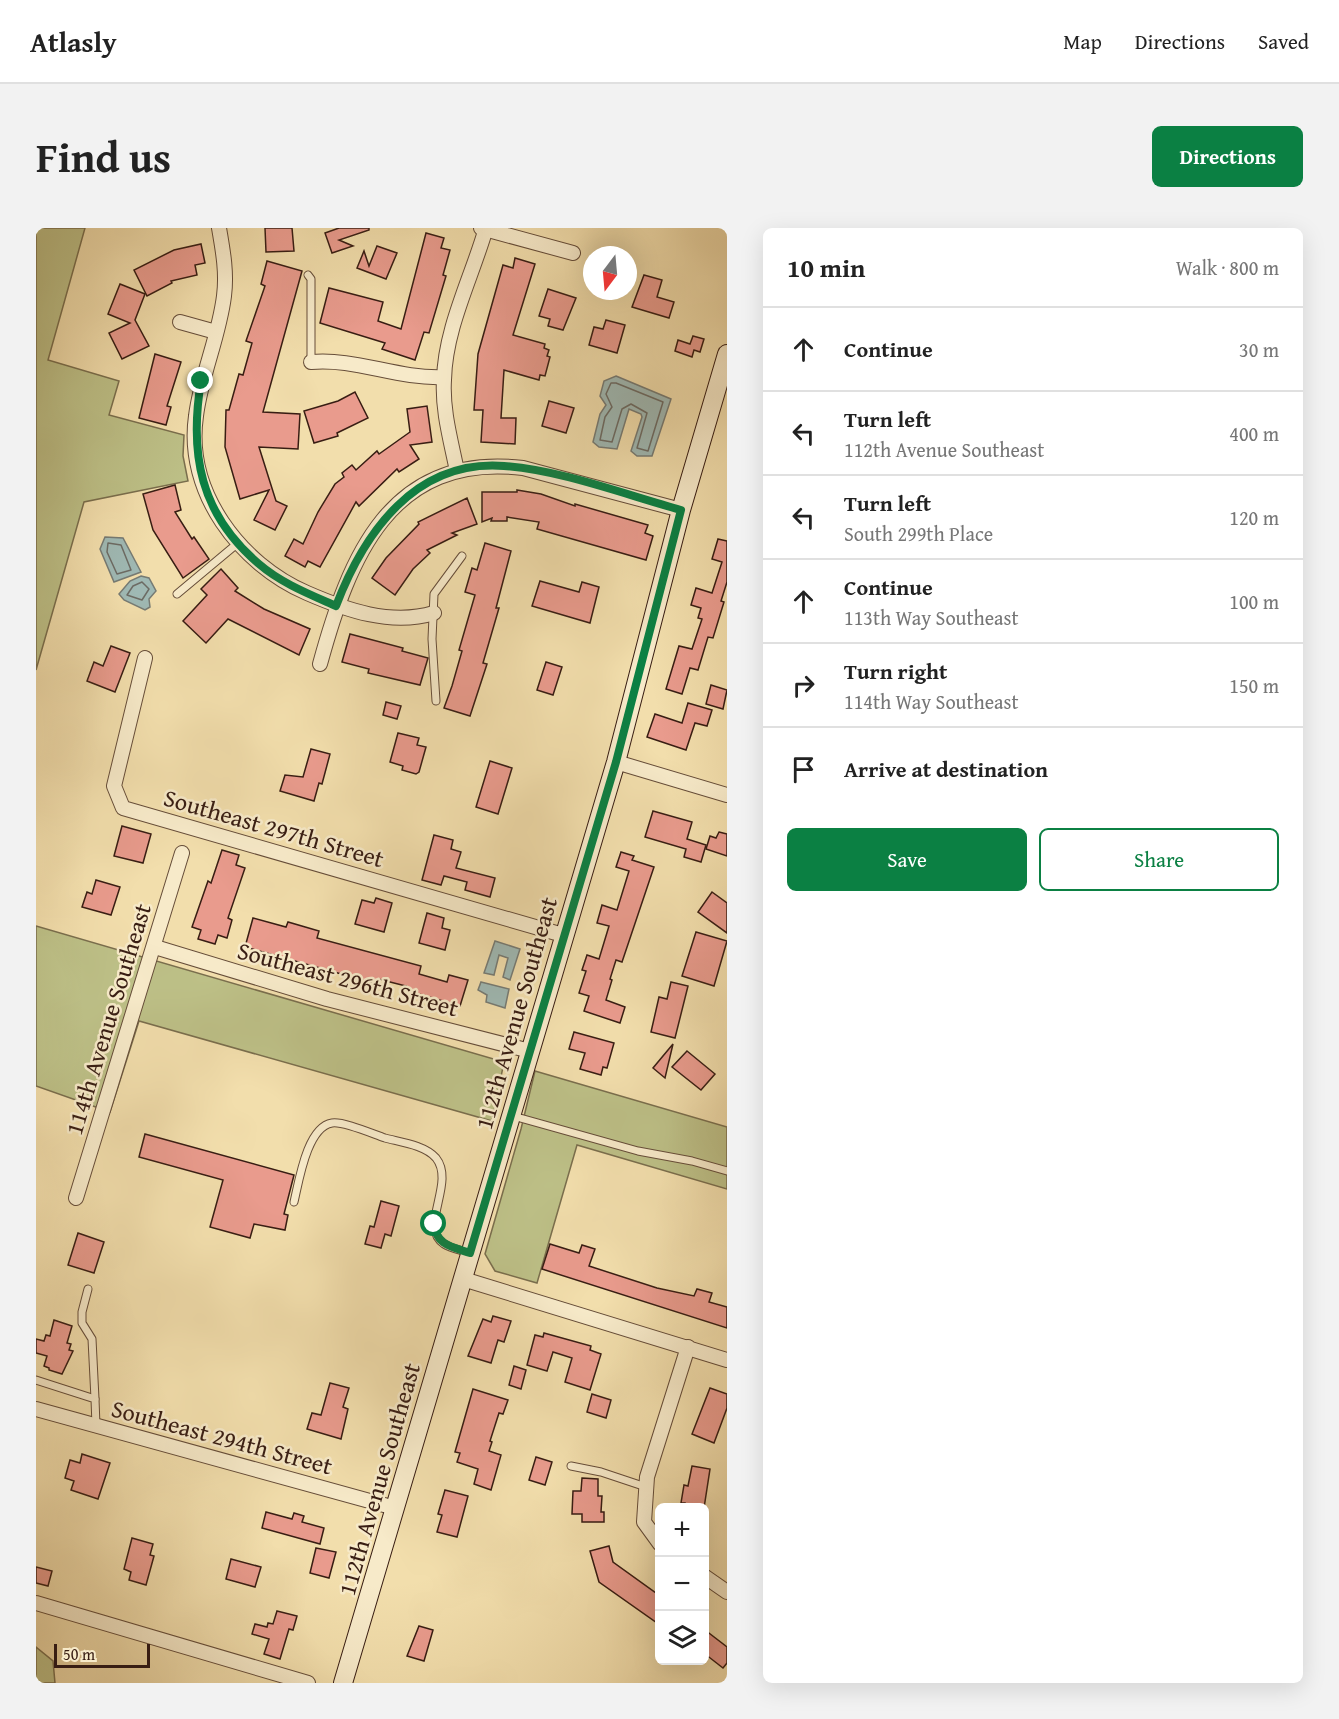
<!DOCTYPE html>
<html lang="en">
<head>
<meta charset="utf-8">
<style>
	body { margin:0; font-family:"Gentium Book Plus",serif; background:#f2f2f2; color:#222 }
	.controls { position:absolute; right:18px; bottom:18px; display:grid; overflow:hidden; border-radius:9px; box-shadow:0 6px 24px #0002 }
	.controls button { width:54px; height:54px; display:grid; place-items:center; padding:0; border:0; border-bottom:2px solid #e0e0e0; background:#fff; color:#222; font:30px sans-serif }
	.compass { position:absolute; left:547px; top:18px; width:54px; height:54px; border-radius:50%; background:#fff; box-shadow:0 6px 24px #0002; rotate:196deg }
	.scale { position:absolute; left:18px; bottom:15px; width:96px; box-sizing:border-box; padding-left:6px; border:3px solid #381d13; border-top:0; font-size:16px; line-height:21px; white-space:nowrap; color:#381d13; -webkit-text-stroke:4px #f7eac9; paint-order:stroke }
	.stop { position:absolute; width:18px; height:18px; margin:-14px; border:4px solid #0b8043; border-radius:50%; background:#fff }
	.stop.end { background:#0b8043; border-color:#fff; box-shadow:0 2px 6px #0008 }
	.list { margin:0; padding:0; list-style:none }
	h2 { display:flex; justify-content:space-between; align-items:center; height:78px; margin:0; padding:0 24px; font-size:26px }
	h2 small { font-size:20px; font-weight:400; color:#767676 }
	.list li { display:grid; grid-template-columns:39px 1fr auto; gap:18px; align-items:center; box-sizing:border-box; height:84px; padding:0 24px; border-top:2px solid #e0e0e0 }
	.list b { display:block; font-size:22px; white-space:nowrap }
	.list p { margin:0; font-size:20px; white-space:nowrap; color:#767676 }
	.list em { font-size:20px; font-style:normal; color:#767676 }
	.actions { display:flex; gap:12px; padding:18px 24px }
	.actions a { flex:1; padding:14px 0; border:2px solid #0b8043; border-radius:9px; text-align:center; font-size:21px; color:#0b8043 }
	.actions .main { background:#0b8043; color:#fff }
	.icon { flex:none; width:33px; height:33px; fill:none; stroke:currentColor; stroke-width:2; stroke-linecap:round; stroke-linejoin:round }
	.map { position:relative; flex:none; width:691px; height:1455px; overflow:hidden; border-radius:9px }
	header { display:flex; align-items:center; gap:36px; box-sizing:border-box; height:84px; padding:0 30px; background:#fff; border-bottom:2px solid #e0e0e0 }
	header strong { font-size:28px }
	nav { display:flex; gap:33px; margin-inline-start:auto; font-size:21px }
	.intro { display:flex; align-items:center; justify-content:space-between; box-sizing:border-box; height:144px; padding:0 36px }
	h1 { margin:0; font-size:42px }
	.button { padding:15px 27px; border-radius:9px; background:#0b8043; color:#fff; font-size:21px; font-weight:700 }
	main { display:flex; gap:36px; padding:0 36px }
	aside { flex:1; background:#fff; border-radius:9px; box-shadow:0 6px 24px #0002 }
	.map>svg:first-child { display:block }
	.green { fill:#bdc087; stroke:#7a6e4d; stroke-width:1.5 }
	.water { fill:#9fb9b4; stroke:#767b74; stroke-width:1.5 }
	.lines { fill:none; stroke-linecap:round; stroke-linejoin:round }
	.shore { stroke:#6c6b64; stroke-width:1.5 }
	.building { fill:#e99b8d; stroke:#381d13; stroke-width:1.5 }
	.lane-casing { stroke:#664d39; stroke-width:9 }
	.street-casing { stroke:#664d39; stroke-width:16 }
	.secondary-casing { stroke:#381d13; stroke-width:20 }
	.lane { stroke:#f7eac9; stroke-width:7 }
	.street { stroke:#f7eac9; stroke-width:14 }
	.secondary { stroke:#f7eac9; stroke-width:18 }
	.route { stroke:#0b8043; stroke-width:8 }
	.labels { text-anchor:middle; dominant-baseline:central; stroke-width:5; stroke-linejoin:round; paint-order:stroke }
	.street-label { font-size:24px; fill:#381d13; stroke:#f7eac9 }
</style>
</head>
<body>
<header>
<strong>Atlasly</strong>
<nav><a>Map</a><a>Directions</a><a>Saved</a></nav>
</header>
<div class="intro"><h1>Find us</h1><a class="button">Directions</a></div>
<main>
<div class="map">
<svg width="691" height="1455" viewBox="0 0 691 1455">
	<rect width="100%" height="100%" fill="#f2deac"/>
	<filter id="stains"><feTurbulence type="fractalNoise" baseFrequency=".00333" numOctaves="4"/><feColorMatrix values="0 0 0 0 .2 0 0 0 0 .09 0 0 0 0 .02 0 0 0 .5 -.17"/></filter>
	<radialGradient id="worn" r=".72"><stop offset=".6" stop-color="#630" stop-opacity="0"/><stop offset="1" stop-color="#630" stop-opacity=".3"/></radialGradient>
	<g class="green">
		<path d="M0 0H49L12 132 83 153 73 187 148 207 147 228 152 253 48 274 0 442Z"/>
		<path d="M0 698 468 834 456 893 103 793 74 884 0 858Z"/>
		<path d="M499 843 691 899V961L541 917 501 1055 459 1043 449 1026 485 901Z"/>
		<path d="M0 1419 17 1433 19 1455H0Z"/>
	</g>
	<g class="water">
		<path d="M580 148 635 171 616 228H601L595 223 606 189 605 186 593 181 581 221 563 219 557 214 564 186 570 177 564 168 568 153Z"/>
		<path d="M69 309 87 310 105 344 78 354 64 321Z"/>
		<path d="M105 348 113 350 120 363 113 371 114 379 109 382 88 372 83 366 94 353Z"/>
		<path d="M459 713 484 721 474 752 467 749 472 730 463 727 458 747 448 745Z"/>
		<path d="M445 754 473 761 469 780 450 774 451 767 442 762Z"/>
	</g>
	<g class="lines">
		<g class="shore">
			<path d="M575 155H580L627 174 612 223 601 220 611 185 595 176 586 181 576 214 564 212 569 189 576 179 570 166Z"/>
			<path d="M72 315 85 317 95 342 81 346 71 324Z"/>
			<path d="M106 354 113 361 106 372 91 367 97 358Z"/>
		</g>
	</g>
	<g class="building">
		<path d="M229 0H256L258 23 230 24Z"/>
		<path d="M303 0H333V2L303 12 317 18 296 25 289 5Z"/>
		<path d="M390 5 408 10 405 20 414 22 407 47 410 48 393 105 388 104 379 132 346 121 349 115 284 95 293 60 347 74 342 93 365 101Z"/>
		<path d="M165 16 169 35 159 37 161 47 135 53 136 55 111 68 98 42 138 22Z"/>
		<path d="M341 18 361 25 350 51 321 40 328 23 333 38Z"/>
		<path d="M479 30 499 36 477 107 509 116 508 120 513 122 511 128 514 129 509 148 504 147 503 152 468 142 465 190H480L479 216 445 214 447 182H438L442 126 467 37 477 40Z"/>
		<path d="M231 33 266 43 227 184 264 186 262 221 223 219 240 273 251 278 239 302 218 292 233 262 204 271 189 219 190 182H193L203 146 207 147 216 115 210 113 229 58 225 56Z"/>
		<path d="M608 47 626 52 621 69 638 74 633 90 596 79Z"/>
		<path d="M84 56 109 66 99 92 113 118 86 131 73 105 94 95 72 86Z"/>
		<path d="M512 61 540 70 527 102 512 98 514 91 503 88Z"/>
		<path d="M570 92 589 97 581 125 553 117 558 99 567 101Z"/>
		<path d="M657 108 668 111 664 124 658 122 656 129 639 123 642 112 654 116Z"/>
		<path d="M119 126 145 134 131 178 135 179 130 197 103 190Z"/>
		<path d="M319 164 332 190 301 205 302 208 278 215 268 183 302 173Z"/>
		<path d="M513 173 538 180 530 205 506 198Z"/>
		<path d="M391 178 396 214 374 217 383 231 363 244 361 241 323 278 320 274 284 339 272 333 269 339 249 328 258 311 267 316 282 284 299 256 308 249 306 245 316 237 320 242 341 223 343 226 374 204 371 181Z"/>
		<path d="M139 257 145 282 139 284 156 311 158 309 173 331 147 350 117 302 107 266Z"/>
		<path d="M481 262 505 266 539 278V276L612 297 609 305 617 308 610 332 501 301 503 294 471 289V293H455L456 290 446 294V264H481Z"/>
		<path d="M431 270 441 296 416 305 421 307 391 322 394 325 377 341 359 367 336 350 350 330 383 296 382 294Z"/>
		<path d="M682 311 691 313V354L685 373 688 374 677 410 672 409 662 442 654 440 646 466 630 461 643 418 656 421 666 391 662 390 665 380 655 377 660 360 676 365 686 334 676 331Z"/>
		<path d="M449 315 475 323 460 380H463L447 435 451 436 434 488 408 480 416 458 426 423 423 422 439 367 429 364 436 340 441 342Z"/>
		<path d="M185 341 202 360 199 363 228 381 274 401 263 427 192 391 170 415 147 393 171 367 165 361Z"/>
		<path d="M504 353 543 364 546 354 563 359 554 395 496 378Z"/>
		<path d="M314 406 367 420 366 423 392 430 384 457 332 445 333 441 306 434Z"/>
		<path d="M75 418 94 425 79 464 51 453 58 434 67 438Z"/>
		<path d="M510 434 526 439 517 467 501 462Z"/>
		<path d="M675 457 691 462 687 481 670 476Z"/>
		<path d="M350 474 365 478 361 491 347 487Z"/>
		<path d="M652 475 676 482 671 498 659 495 650 522 611 509 619 486 646 495Z"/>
		<path d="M362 505 383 510 381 517 390 519 383 544 380 546 366 542 367 538 354 534Z"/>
		<path d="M275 521 294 526 286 556 283 555 278 573 244 563 249 547 267 549Z"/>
		<path d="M454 533 476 540 462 586 440 579Z"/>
		<path d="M617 583 656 594 651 611 670 617 665 634 648 629 650 621 609 609Z"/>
		<path d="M86 598 115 606 107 635 78 628Z"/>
		<path d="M683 604 691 606V628L670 621 674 608 680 610Z"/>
		<path d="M398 607 417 612 415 621 425 624 420 640 459 650 454 669 429 662 431 654 408 648 405 657 386 652Z"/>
		<path d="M186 622 203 627 200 637 209 640 192 690 196 692 191 710 182 707 179 716 162 711 165 702 156 699 172 653 175 655Z"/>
		<path d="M585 624 598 628 596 632 618 639 586 734 580 732 574 751 576 752 570 772 589 779 584 795 548 783 553 768 543 765 550 743 546 742 551 727 563 731 573 698 561 695 566 677 581 682 593 643 580 639Z"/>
		<path d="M60 652 84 659 75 687 46 679 51 664 56 666Z"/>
		<path d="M676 664 691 675V705L662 684Z"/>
		<path d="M340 670 356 675 348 704 319 696 326 672 338 675Z"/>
		<path d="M391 685 408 690 406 700 414 702 409 722 383 715Z"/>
		<path d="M217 690 250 699 252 694 283 703 281 710 385 738 383 746 411 754 413 747 432 752 424 778 369 762 370 758 342 751 341 756 209 719Z"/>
		<path d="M660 704 691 713 678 758 646 748Z"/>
		<path d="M635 754 652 758 639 810 615 804 623 769 631 771Z"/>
		<path d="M538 804 578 815 571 840 567 839 565 847 544 841 549 825 533 821Z"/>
		<path d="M637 816 629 850 617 840Z"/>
		<path d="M651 823 679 846 665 862 636 839Z"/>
		<path d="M109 906 258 947 248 986 252 987 249 1002 218 996 214 1010 174 999 187 952 103 929Z"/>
		<path d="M345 973 363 978 355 1008 349 1006 345 1020 329 1016 334 998 338 999Z"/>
		<path d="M42 1005 68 1014 58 1045 32 1037Z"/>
		<path d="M514 1016 543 1025 546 1017 559 1021 553 1038 621 1060 658 1068 661 1061 676 1065 673 1074 691 1079V1100L506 1041Z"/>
		<path d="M457 1088 475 1093 468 1114 462 1112 455 1135 432 1128 447 1091 455 1094Z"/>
		<path d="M18 1092 36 1098 31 1115 35 1116 33 1122 37 1123 26 1146 13 1142V1140L8 1138 11 1128 0 1125V1111L8 1113 10 1107 14 1108Z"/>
		<path d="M508 1105 555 1118 554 1122 565 1126 554 1162 529 1154 536 1130 517 1124 511 1143 491 1137 499 1107 507 1109Z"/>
		<path d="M478 1138 490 1142 485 1161 473 1157Z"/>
		<path d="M294 1155 313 1160 307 1179 312 1181 305 1211 271 1201 276 1185 285 1187Z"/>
		<path d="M674 1160 691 1166V1180L678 1215 656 1206Z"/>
		<path d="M437 1161 472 1172 467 1186 463 1185 454 1213 456 1214 453 1223 465 1227 455 1262 438 1256 442 1241 421 1234 424 1225 419 1224Z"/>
		<path d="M556 1166 575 1172 570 1190 551 1184Z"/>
		<path d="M46 1226 74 1235 62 1271 35 1262 38 1253 29 1250 34 1232 44 1235Z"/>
		<path d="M500 1229 516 1234 509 1257 493 1252Z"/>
		<path d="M656 1238 674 1241 668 1280H649V1275H645L648 1257 652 1258Z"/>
		<path d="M546 1250 562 1251V1268H566L565 1284H568V1294H546V1286H536L537 1263H545Z"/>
		<path d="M409 1262 432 1268 421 1309 401 1304 406 1287 402 1286Z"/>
		<path d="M230 1284 256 1291 258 1285 268 1288 266 1294 288 1300 284 1316 226 1300Z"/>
		<path d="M96 1310 117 1316 114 1327 118 1328 110 1357 93 1352 95 1344 88 1341Z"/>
		<path d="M573 1318 577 1334 624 1368V1397L563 1354 554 1323Z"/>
		<path d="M280 1320 300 1324 293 1350 274 1345Z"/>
		<path d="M195 1331 225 1339 219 1359 190 1351Z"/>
		<path d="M0 1339 16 1343 12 1358 0 1355Z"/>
		<path d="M241 1383 261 1388 257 1402 253 1401 244 1431 228 1426 233 1411 216 1406 219 1396 231 1399 232 1395 237 1396Z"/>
		<path d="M383 1398 397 1402 388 1433 371 1428Z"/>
		<path d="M669 1402 691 1419V1435L687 1440 669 1426Z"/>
	</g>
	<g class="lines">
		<g class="lane-casing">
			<g id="lane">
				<path d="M272 47 275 51V134"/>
				<path d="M141 366 202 315"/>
				<path d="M400 473 396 411 398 366 426 328"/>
				<path d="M477 888 602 923 656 933 691 943"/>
				<path d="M258 974C263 953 271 899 296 895 307 893 337 906 349 910 364 914 389 917 400 930 420 955 382 999 408 1016 415 1021 426 1022 434 1025"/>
				<path d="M52 1061 46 1084V1095L56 1111 59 1171"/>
				<path d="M0 1152 59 1171 60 1198"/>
				<path d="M535 1238 565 1244 610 1259"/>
			</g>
		</g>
		<g class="street-casing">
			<g id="street">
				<path d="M183 0C187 23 191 45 188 68 183 109 165 147 160 188 149 264 204 336 271 365 310 382 355 398 398 385"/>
				<path d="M445 0 537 25"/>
				<path d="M144 94 180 104"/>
				<path d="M275 134C321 130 360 151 408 149"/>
				<path d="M421 243C415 213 406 182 408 152 409 100 436 49 450 0"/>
				<path d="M109 430 78 558 87 580 527 707"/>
				<path d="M284 436C313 330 354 224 487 240L645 282"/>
				<path d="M580 534 691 567"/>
				<path d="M119 719 291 771 494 823"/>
				<path d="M40 970 146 625"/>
				<path d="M427 1051 691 1132"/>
				<path d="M0 1181 359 1280"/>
				<path d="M624 1316 608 1294 611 1249 652 1119"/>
				<path d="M668 1348 691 1364"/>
				<path d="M0 1375 272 1455"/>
			</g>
		</g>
		<g class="secondary-casing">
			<path id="secondary" d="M307 1455 580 534 645 282 691 126"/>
		</g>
		<use href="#lane" class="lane"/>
		<use href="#street" class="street"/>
		<use href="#secondary" class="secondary"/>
	</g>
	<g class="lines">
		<path class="route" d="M165 153C153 226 164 286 223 336 245 355 273 366 300 378 328 305 379 231 468 238 525 242 590 267 645 282L580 534 434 1025C416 1019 400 1017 398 996"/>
	</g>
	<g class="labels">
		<g class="street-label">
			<text transform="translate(238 600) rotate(16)">Southeast 297th Street</text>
			<text transform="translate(312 751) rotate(15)">Southeast 296th Street</text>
			<text transform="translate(480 785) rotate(-74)">112th Avenue Southeast</text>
			<text transform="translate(72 791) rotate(-73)">114th Avenue Southeast</text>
			<text transform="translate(186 1209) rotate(15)">Southeast 294th Street</text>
			<text transform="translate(343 1251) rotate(-74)">112th Avenue Southeast</text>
		</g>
	</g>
	<rect width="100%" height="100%" filter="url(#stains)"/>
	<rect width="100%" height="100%" fill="url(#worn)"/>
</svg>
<div class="controls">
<button>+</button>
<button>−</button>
<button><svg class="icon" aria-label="layers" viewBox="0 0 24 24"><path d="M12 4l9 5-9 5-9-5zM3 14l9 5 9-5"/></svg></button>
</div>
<svg class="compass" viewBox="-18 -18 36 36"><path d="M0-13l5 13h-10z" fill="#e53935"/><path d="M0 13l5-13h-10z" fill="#767676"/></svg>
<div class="scale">50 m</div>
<div class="stop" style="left:398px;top:996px"></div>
<div class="stop end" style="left:165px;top:153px"></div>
</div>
<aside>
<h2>10 min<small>Walk · 800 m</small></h2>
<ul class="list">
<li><svg class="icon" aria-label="ahead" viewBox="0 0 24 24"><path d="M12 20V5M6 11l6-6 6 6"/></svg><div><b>Continue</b></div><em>30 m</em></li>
<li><svg class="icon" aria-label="left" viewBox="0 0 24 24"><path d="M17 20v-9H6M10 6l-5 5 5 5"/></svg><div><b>Turn left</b><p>112th Avenue Southeast</p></div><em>400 m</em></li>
<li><svg class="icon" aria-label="left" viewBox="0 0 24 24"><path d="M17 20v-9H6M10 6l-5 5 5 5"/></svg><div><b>Turn left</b><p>South 299th Place</p></div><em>120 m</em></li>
<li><svg class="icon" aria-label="ahead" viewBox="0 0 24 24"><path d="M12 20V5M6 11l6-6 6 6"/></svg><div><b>Continue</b><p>113th Way Southeast</p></div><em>100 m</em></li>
<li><svg class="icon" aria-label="right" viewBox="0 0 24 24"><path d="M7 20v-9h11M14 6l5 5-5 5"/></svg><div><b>Turn right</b><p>114th Way Southeast</p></div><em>150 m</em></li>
<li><svg class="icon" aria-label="arrive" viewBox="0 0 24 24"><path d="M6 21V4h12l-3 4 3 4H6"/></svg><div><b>Arrive at destination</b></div></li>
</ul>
<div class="actions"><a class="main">Save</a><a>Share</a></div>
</aside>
</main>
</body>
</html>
